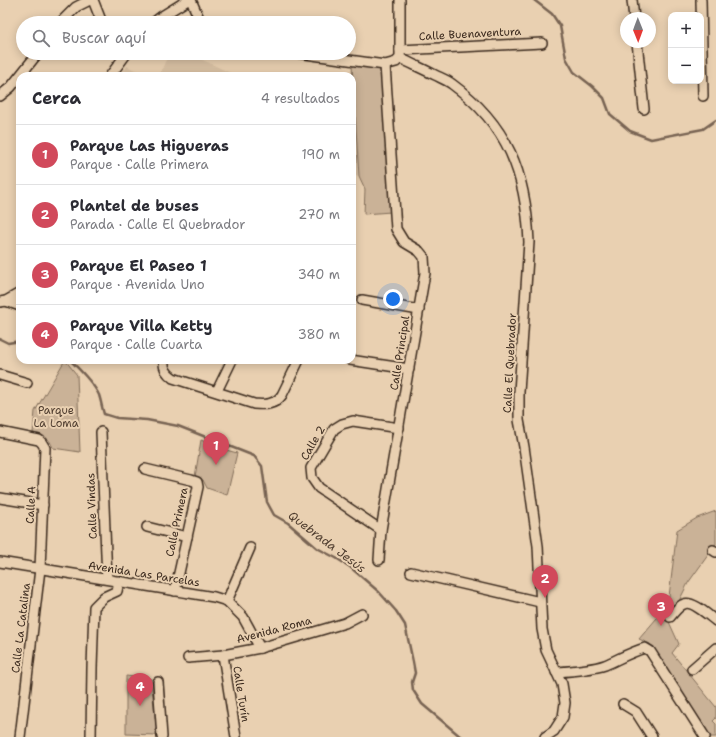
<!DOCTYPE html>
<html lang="es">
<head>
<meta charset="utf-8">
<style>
	body { margin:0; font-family:"Shantell Sans",sans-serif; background:#f2f2f3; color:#2b2b33 }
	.controls { position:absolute; right:12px; top:12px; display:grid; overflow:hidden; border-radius:8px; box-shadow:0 2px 10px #0003 }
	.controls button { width:36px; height:36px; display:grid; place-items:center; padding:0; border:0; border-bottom:1px solid #e1e1e2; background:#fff; color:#2b2b33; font:20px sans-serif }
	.compass { position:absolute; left:620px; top:12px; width:36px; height:36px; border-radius:50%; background:#fff; box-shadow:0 2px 10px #0003; rotate:179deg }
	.you { position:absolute; left:393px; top:299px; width:14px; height:14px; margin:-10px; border:3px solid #fff; border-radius:50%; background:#1a73e8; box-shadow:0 0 0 6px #1a73e833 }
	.badge { display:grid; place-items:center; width:26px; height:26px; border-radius:50%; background:#d1495b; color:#fff; font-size:13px; font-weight:700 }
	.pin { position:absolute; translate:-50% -33px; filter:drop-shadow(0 1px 2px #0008) }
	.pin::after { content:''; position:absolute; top:21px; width:14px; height:12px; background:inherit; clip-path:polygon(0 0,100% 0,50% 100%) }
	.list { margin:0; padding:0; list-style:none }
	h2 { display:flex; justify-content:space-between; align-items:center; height:52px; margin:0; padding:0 16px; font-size:17px }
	h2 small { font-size:13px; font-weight:400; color:#7c7c81 }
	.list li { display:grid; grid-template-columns:26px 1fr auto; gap:12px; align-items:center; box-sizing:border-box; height:60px; padding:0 16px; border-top:1px solid #e1e1e2 }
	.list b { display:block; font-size:15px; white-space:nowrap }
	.list p { margin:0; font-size:13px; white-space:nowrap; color:#7c7c81 }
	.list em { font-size:13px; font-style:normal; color:#7c7c81 }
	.icon { flex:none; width:22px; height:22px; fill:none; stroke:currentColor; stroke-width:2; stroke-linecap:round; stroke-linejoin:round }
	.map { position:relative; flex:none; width:716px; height:737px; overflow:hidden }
	.search { position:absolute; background:#fff; box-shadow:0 2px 10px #0003; left:16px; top:16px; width:340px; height:44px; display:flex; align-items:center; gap:10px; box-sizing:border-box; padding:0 14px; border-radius:22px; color:#7c7c81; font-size:15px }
	.panel { position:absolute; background:#fff; box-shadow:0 2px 10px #0003; left:16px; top:72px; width:340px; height:292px; border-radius:12px }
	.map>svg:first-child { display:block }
	.built { fill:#d9c1a4 }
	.green { fill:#cab297; stroke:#826e5a }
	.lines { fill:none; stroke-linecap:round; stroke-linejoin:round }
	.stream { stroke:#786452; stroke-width:2.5 }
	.minor-casing { stroke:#3b2a1e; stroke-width:12 }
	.minor { stroke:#e9d0b1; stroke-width:9 }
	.labels { text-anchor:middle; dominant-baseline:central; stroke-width:4; stroke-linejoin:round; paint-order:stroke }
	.street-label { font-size:11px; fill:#3b2a1e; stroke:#e9d0b1 }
	.park-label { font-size:11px; fill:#503e30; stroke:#e9d0b1 }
	.water-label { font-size:12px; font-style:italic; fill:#4f3d2f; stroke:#e9d0b1 }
</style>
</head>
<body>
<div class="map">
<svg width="716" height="737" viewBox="0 0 716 737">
	<rect width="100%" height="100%" fill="#e9d0b1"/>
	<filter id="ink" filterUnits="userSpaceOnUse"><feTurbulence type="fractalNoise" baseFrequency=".025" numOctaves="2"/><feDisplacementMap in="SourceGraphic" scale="8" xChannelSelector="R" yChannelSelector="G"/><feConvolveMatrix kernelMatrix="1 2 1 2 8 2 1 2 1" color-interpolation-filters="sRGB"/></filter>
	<g filter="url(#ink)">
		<g class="built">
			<path d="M169 53H188L237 76H159Z"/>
			<path d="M127 66 147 76H120Z"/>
			<path d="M352 130 356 132 359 176 352 174Z"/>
		</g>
		<g class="green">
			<path d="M352 65 380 69 381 73 391 212 364 214 365 189 359 176Z"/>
			<path d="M65 360 77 375 80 452 53 448C49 437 44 435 33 433L35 411Z"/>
			<path d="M201 440 219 448 237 453 227 495 207 488 203 480 195 477Z"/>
			<path d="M716 511V544L688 583 679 601 665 613 679 644 672 653 716 707V718L713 721 716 724V737H709L683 694 650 644 639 639 668 605 677 530 697 518Z"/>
			<path d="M126 676 151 679 157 735 126 734Z"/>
		</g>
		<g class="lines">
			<g class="stream">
				<path d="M534 0 552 14 560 26 566 58 574 72 592 86 604 98 610 114 630 131 651 139 703 129 716 120"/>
				<path d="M0 339 8 343 20 341"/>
				<path d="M70 360C80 370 93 382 99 395 101 401 102 408 104 414L117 418 147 420 178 426 254 456 262 466 267 502 274 515 288 523 317 548 336 558 350 567 379 592 396 611 405 625 413 662 415 673 412 682 413 690 422 704 461 737"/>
			</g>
			<g class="minor-casing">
				<g id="minor">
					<path d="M93 0 102 23"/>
					<path d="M191 0 201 23"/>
					<path d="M632 0 634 18"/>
					<path d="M701 0 703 96"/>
					<path d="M60 23 76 7 90 0"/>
					<path d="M153 23 162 16 188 0"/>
					<path d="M637 42 644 109"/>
					<path d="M400 50 542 43"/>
					<path d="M298 53 385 65 396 62 400 58V0"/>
					<path d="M400 58C412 64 423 69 435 75 441 78 447 80 452 84 508 125 526 173 529 242L519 392V420L524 447 538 546 542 629 546 650 562 684 565 703 563 717 554 731 545 737"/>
					<path d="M110 76 127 53"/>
					<path d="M0 96 11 87 38 53"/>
					<path d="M362 300 419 310"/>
					<path d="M6 301 20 306"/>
					<path d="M0 302 6 301 20 293"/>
					<path d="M164 360C163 368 166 373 173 378L254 404C265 405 275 405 282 395L299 360"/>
					<path d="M350 360 409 369"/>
					<path d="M0 375 27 383"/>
					<path d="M217 391 232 360"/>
					<path d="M0 432 39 440 42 443 45 448 40 569 20 737"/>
					<path d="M101 432 107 579"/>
					<path d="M145 469 191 480 197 482 198 487 175 591"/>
					<path d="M0 498 43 505"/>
					<path d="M147 527 187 537"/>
					<path d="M381 530 319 488 312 478 311 468 334 429 342 424 353 421 399 428"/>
					<path d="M713 550 716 552"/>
					<path d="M379 560 381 530 425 273 424 257 419 251 404 242 396 229 385 65"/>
					<path d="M0 562 214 597 227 601 243 617 260 648"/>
					<path d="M411 572 540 602"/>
					<path d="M227 601 250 548"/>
					<path d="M670 617C674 613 678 606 684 604 692 600 709 616 716 621"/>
					<path d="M223 655 236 737"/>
					<path d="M188 658 223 655 260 648 345 623 362 614"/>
					<path d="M692 669 716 648"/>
					<path d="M556 672C572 671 590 670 605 665 619 659 631 652 645 648L650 651 705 737"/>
					<path d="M158 682 162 737"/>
					<path d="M623 704 636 712 652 737"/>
					<path d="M91 737 92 668 94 607 104 597 117 591 119 581"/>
				</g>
			</g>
			<use href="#minor" class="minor"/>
		</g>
	</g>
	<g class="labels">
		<g class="street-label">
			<text transform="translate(470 34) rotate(-3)">Calle Buenaventura</text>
			<text transform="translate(400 353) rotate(-81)">Calle Principal</text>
			<text transform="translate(510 363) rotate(-87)">Calle El Quebrador</text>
			<text transform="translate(313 443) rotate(-60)">Calle 2</text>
			<text transform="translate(31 505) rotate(-87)">Calle A</text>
			<text transform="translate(92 506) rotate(-92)">Calle Vindas</text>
			<text transform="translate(177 522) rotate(-78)">Calle Primera</text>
			<text transform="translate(144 574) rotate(9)">Avenida Las Parcelas</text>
			<text transform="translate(21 628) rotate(-83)">Calle La Catalina</text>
			<text transform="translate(274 630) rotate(-15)">Avenida Roma</text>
			<text transform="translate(241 694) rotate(81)">Calle Turín</text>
		</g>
		<g class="park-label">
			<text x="56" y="410">Parque<tspan x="56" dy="13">La Loma</tspan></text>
		</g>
		<g class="water-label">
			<text transform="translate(327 542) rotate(37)">Quebrada Jesús</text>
		</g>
	</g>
</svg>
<div class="controls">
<button>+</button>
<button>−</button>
</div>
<svg class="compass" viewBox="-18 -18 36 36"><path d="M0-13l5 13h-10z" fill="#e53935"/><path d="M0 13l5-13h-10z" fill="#7c7c81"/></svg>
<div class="you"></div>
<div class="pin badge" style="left:216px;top:465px">1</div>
<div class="pin badge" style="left:545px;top:598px">2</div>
<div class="pin badge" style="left:661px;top:626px">3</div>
<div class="pin badge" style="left:140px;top:706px">4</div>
<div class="search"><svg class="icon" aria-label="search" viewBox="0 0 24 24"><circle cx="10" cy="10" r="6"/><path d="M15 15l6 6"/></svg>Buscar aquí</div>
<section class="panel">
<h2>Cerca<small>4 resultados</small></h2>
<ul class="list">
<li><span class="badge">1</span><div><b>Parque Las Higueras</b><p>Parque · Calle Primera</p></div><em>190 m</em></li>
<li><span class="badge">2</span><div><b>Plantel de buses</b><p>Parada · Calle El Quebrador</p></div><em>270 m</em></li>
<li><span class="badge">3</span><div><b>Parque El Paseo 1</b><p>Parque · Avenida Uno</p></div><em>340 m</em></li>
<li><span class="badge">4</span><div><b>Parque Villa Ketty</b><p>Parque · Calle Cuarta</p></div><em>380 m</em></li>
</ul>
</section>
</div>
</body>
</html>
